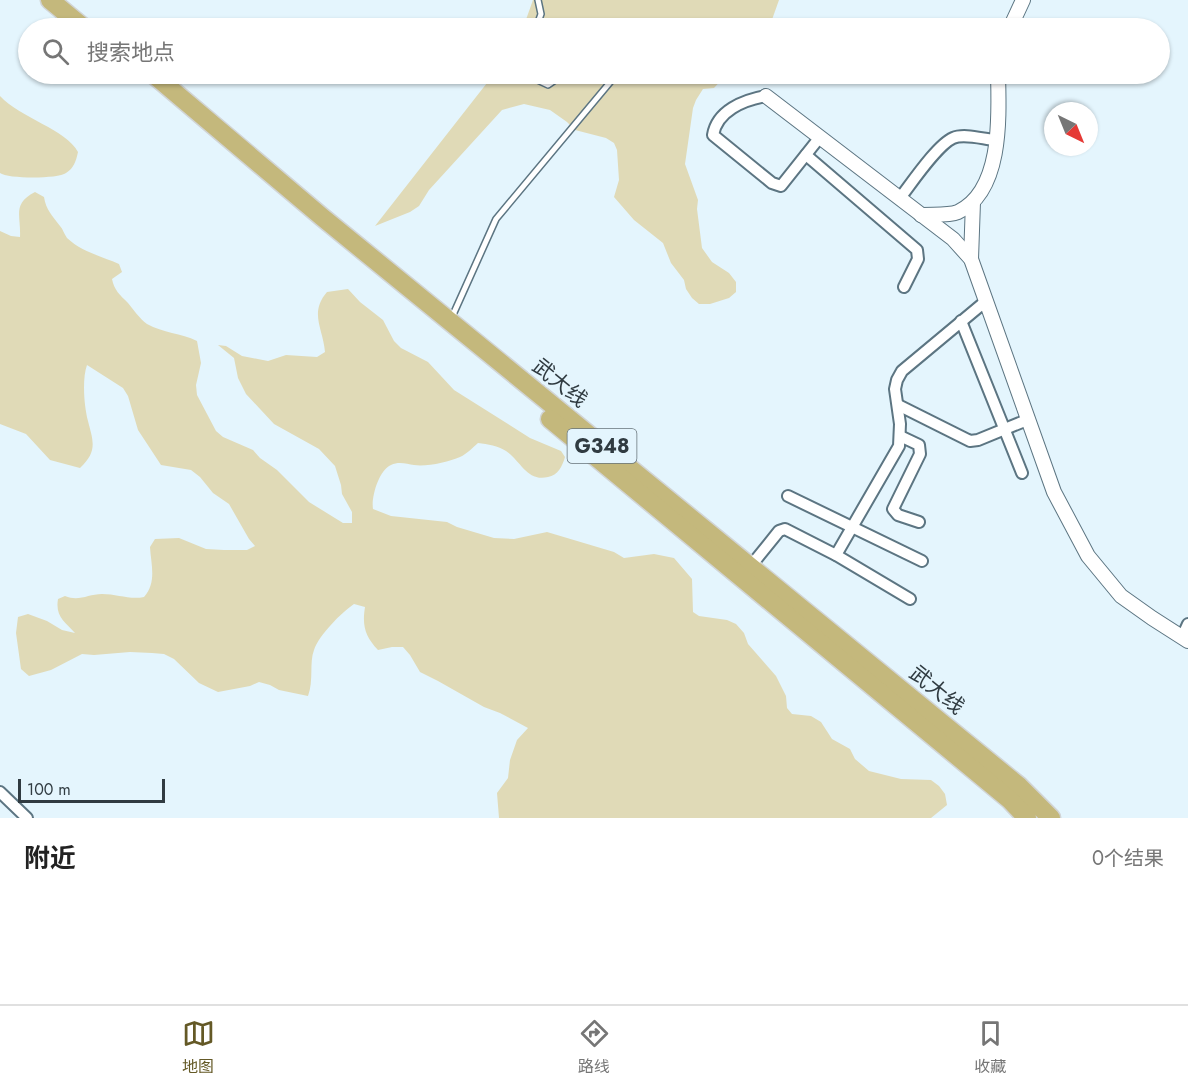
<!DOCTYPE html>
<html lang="zh">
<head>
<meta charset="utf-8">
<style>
	body { margin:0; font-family:Jost,"Noto Sans SC",sans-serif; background:#f2f2f2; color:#222 }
	.compass { position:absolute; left:1044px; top:102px; width:54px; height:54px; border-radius:50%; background:#fff; box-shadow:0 2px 4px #0004; rotate:137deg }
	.scale { position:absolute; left:18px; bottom:15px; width:147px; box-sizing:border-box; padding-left:6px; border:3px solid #303b41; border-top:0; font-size:16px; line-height:21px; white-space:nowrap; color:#303b41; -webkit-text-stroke:4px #e4f5fd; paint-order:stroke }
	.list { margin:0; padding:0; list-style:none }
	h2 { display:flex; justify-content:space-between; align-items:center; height:78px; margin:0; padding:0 24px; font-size:26px }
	h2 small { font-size:20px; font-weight:400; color:#767676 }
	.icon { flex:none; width:33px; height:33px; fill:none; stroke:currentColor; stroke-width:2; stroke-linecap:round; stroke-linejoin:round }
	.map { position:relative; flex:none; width:1188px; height:818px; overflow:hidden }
	.search { position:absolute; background:#fff; box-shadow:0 2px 4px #0004; left:18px; right:18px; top:18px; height:66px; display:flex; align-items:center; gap:15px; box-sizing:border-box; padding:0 21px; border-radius:33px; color:#767676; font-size:22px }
	.sheet { height:186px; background:#fff }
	nav { display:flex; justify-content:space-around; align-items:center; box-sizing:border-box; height:84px; border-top:2px solid #e0e0e0; background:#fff; font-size:16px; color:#767676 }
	nav a { display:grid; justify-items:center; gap:3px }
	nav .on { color:#645926 }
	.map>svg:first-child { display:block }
	.green { fill:#e0dab7 }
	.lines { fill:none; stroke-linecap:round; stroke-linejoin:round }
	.service-casing { stroke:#5c7582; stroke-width:8 }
	.minor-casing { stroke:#5c7582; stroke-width:14 }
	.tertiary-casing { stroke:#5c7582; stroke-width:16 }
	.trunk-casing { stroke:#d1d4d5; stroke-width:21 }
	.service { stroke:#fff; stroke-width:5 }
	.minor { stroke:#fff; stroke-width:10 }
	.tertiary { stroke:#fff; stroke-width:14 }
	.trunk { stroke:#c4b87c; stroke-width:18 }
	.labels { text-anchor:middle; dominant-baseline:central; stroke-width:6; stroke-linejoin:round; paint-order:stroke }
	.shield { fill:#e4f5fd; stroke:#667379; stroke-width:1.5 }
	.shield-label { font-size:20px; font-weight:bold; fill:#303b41 }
	.street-label { font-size:21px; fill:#303b41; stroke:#e4f5fd }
</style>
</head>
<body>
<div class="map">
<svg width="1188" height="818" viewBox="0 0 1188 818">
	<rect width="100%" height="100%" fill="#e4f5fd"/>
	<g class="green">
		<path d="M533 0H779L769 28H523Z"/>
		<path d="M494 74H727L714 88 703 89 696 100 693 108 685 164 698 200 697 209 702 248 712 262 729 273 736 282V292L729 298 710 304H699L692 298 686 289 684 280 671 263 663 243 634 220 614 197 619 180 617 150 614 143 606 138 575 130 567 122 550 110 524 104 502 110 429 190 419 206 410 212 375 226Z"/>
		<path d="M0 96C20 118 66 129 78 152 76 161 74 168 66 173 58 179 8 179 0 173Z"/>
		<path d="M35 192 44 197C46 210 52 215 60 226 63 229 64 234 67 238 82 252 101 256 119 264L122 272 112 279C114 290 120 295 128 303 134 310 139 318 147 324 163 333 181 333 197 341L201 363 196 385 197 395 216 431 223 437 253 450 260 458 277 470 309 502 343 523H352V512L342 494 341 485 335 466 319 449 274 424 246 394 238 378 234 358 218 345 226 346 242 356 268 361 286 355 317 357 325 352C323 328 309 313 327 292L348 289 360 302 383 320 394 341 401 348 428 362 454 390 530 438 561 451 565 457C562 467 558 475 548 477 527 482 521 461 506 451 498 446 488 444 478 443 473 447 467 454 460 457 449 462 426 467 414 465 407 464 399 461 391 465 379 470 371 497 373 509L391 516 447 522 457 527 494 538 514 539 547 532 614 552 624 558 654 554 674 558 692 579 693 612 699 616 727 620 736 624 744 633 748 644 776 676 786 696 787 708 792 714 811 716 821 722 832 739 850 749 855 759 869 771 901 779 931 780 939 786 945 794 947 805 931 818H499L497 793 508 778 510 760 517 740 528 728 500 713 484 707 438 681 420 672 410 655 403 647H392L378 650C365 636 362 626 365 607L354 604C342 612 319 635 314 650 309 663 314 680 308 696L279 690 270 685 259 682 250 686 218 692 199 683 174 659 164 654 152 653 130 652 94 655 82 654 51 670 29 676 21 669 16 633 18 617 28 614 47 621 62 630 75 633C65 622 55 617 58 599L65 596C79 602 88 594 102 594 117 594 130 600 144 597 157 582 151 565 150 547L155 539 179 538 206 549 224 550H247L255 546 249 539 229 504 213 493 200 477 191 470 161 465 138 430 128 396 123 388 87 365C82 379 84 406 88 421 93 441 98 451 80 468L50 460 26 434 0 424V231L11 236 20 237C21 215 12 204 35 192Z"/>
	</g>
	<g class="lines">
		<g class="service-casing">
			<g id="service">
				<path d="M536 28 541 14 538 0"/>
				<path d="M530 74 531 77 548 85 564 74"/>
				<path d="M452 317 496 219 617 74"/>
			</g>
		</g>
		<g class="minor-casing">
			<g id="minor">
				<path d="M766 96C743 100 717 111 713 135L772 183 781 186 820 137"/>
				<path d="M806 155 917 250 918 259 904 287"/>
				<path d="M900 198C911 184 937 145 953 138 964 133 983 139 995 140"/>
				<path d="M961 321 1022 473"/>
				<path d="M898 405 970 441 978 440 1027 420"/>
				<path d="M900 436 919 445 920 454 893 509 898 515 919 522"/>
				<path d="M788 496 922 561"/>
				<path d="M836 555 899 446 900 424 895 389 897 380 902 371 986 301"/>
				<path d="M750 567 779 531 785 529 836 555 910 599"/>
				<path d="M1182 637 1188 624"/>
				<path d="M0 792 27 818"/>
			</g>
		</g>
		<g class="tertiary-casing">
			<g id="tertiary">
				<path d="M1010 28 1023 0"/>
				<path d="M766 96 953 239 971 259 1054 492 1088 556 1121 596 1152 618 1188 641"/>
				<path d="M921 215C932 214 948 216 958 212 1003 191 999 115 998 74"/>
				<path d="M971 259 973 202"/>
			</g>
		</g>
		<g class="trunk-casing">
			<g id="trunk">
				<path d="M50 0 84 28"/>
				<path d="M153 74 322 217 1019 786 1051 818"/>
				<path d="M550 419 1010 800 1027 818"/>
			</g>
		</g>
		<use href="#service" class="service"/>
		<use href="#minor" class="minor"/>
		<use href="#tertiary" class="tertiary"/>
		<use href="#trunk" class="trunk"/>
	</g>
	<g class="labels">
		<rect class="shield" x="567.5" y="429" width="69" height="34" rx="4.5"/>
		<g class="shield-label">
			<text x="602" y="446">G348</text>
		</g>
		<g class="street-label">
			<text transform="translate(560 383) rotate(39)">武大线</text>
			<text transform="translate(937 690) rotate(39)">武大线</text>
		</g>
	</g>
</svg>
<svg class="compass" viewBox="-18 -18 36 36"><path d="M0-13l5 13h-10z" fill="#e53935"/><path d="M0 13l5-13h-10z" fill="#767676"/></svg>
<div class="scale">100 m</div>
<div class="search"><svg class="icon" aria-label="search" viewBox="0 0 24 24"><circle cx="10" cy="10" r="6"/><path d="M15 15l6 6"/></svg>搜索地点</div>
</div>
<section class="sheet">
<h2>附近<small>0个结果</small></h2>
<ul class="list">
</ul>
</section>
<nav>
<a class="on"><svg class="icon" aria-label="map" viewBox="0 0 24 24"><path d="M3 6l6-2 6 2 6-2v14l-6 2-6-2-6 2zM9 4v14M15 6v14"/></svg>地图</a>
<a><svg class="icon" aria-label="directions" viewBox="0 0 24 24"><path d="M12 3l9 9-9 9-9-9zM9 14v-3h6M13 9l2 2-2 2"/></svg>路线</a>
<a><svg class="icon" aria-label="saved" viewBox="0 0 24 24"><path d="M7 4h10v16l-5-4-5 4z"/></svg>收藏</a>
</nav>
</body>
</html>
